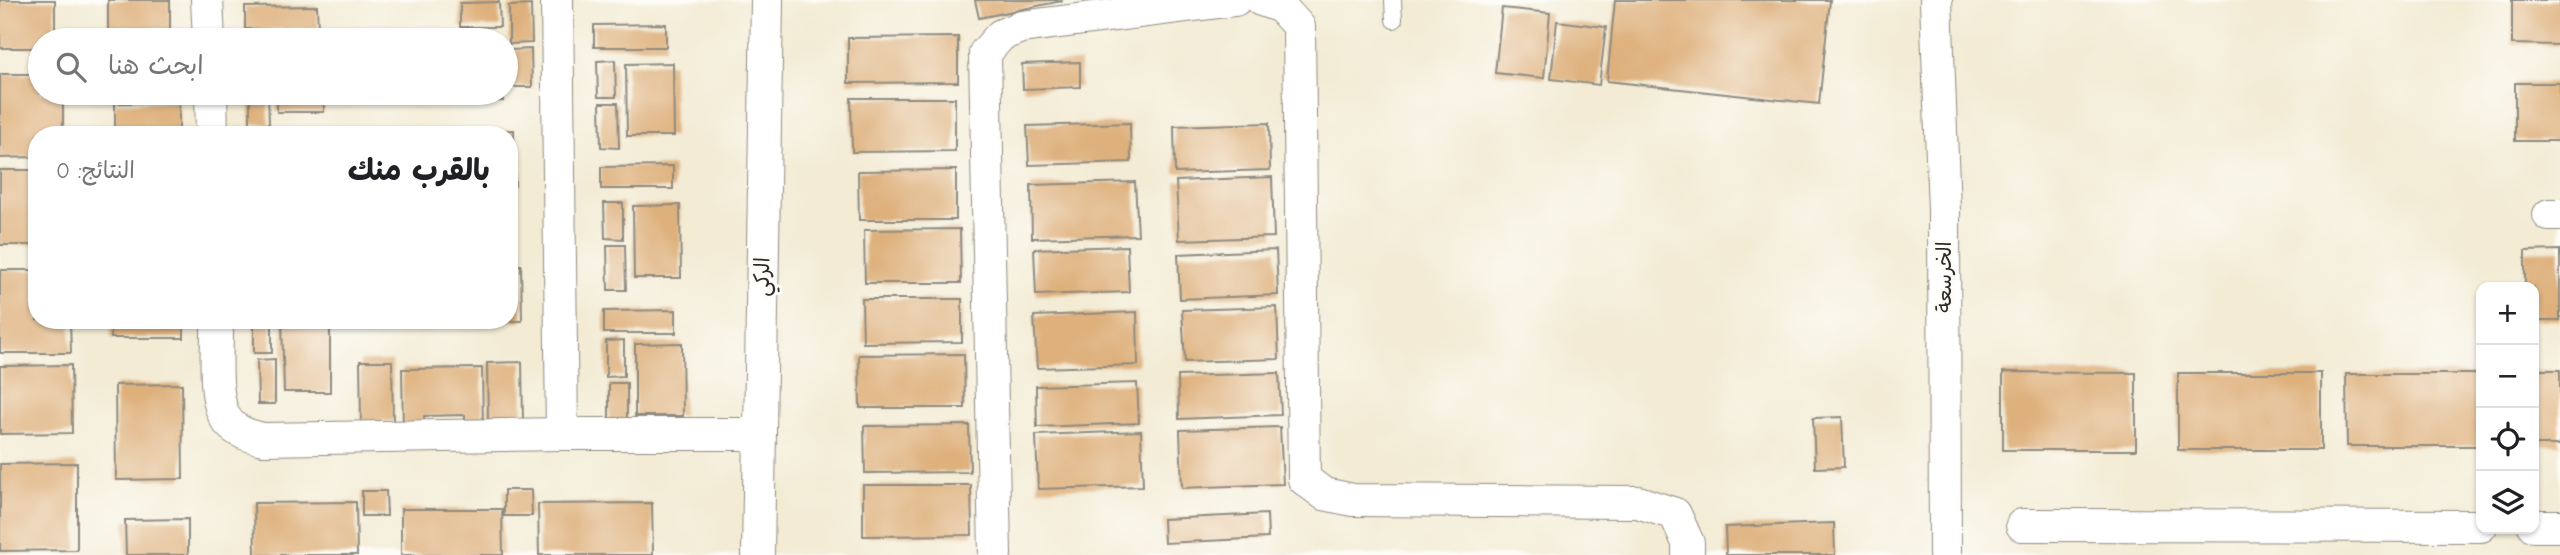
<!DOCTYPE html>
<html lang="ar">
<head>
<meta charset="utf-8">
<style>
	body { margin:0; font-family:"Comic Neue","Playpen Sans Arabic",sans-serif; background:#f6f6f6; color:#202124; direction:rtl }
	.controls { position:absolute; right:21px; bottom:21px; display:grid; overflow:hidden; border-radius:14px; box-shadow:0 2px 5px #0004 }
	.controls button { width:63px; height:63px; display:grid; place-items:center; padding:0; border:0; border-bottom:2px solid #e0e0e0; background:#fff; color:#202124; font:35px sans-serif }
	.list { margin:0; padding:0; list-style:none }
	h2 { display:flex; justify-content:space-between; align-items:center; height:91px; margin:0; padding:0 28px; font-size:30px }
	h2 small { font-size:23px; font-weight:400; color:#757577 }
	.icon { flex:none; width:38px; height:38px; fill:none; stroke:currentColor; stroke-width:2; stroke-linecap:round; stroke-linejoin:round }
	.map { position:relative; flex:none; width:2560px; height:555px; overflow:hidden; direction:ltr }
	.search { position:absolute; background:#fff; box-shadow:0 2px 5px #0004; left:28px; top:28px; width:490px; height:77px; display:flex; align-items:center; gap:18px; box-sizing:border-box; padding:0 24px; border-radius:38px; color:#757577; font-size:26px }
	.panel { position:absolute; background:#fff; box-shadow:0 2px 5px #0004; left:28px; top:126px; width:490px; height:203px; border-radius:28px; direction:rtl }
	.map>svg:first-child { display:block }
	.building { fill:#deb07c }
	.lines { fill:none; stroke-linecap:round; stroke-linejoin:round }
	.service-casing { stroke:#8f8b80; stroke-width:18 }
	.minor-casing { stroke:#8f8b80; stroke-width:34 }
	.service { stroke:#fff; stroke-width:16 }
	.minor { stroke:#fff; stroke-width:32 }
	.labels { text-anchor:middle; dominant-baseline:central; stroke-width:6; stroke-linejoin:round; paint-order:stroke }
	.street-label { font-size:21px; fill:#2b2b2b; stroke:#fdfcf7 }
</style>
</head>
<body>
<div class="map">
<svg width="2560" height="555" viewBox="0 0 2560 555">
	<rect width="100%" height="100%" fill="#fdfcf7"/>
	<filter id="ink" filterUnits="userSpaceOnUse"><feTurbulence type="fractalNoise" baseFrequency=".0143" numOctaves="2"/><feDisplacementMap in="SourceGraphic" scale="14" xChannelSelector="R" yChannelSelector="G"/><feConvolveMatrix kernelMatrix="1 2 1 2 8 2 1 2 1" color-interpolation-filters="sRGB"/></filter>
	<filter id="wash" filterUnits="userSpaceOnUse"><feTurbulence type="fractalNoise" baseFrequency=".00686" numOctaves="4" result="noise"/><feDisplacementMap in="SourceGraphic" scale="28" xChannelSelector="R" yChannelSelector="G"/><feGaussianBlur stdDeviation="1.57" result="paint"/><feColorMatrix in="noise" values="0 0 0 0 0 0 0 0 0 0 0 0 0 0 0 0 0 1.4 0 .05"/><feComposite in="paint" operator="in"/></filter>
	<g filter="url(#wash)">
		<rect width="100%" height="100%" fill="#f3ebd4"/>
		<g id="blocks">
			<g class="building">
				<path d="M0 0H55V40H40V48H0Z"/>
				<rect x="108" y="0" width="62" height="40"/>
				<path d="M975 0H1062V1L979 18Z"/>
				<path d="M1615 0H1830L1819 104 1607 81Z"/>
				<path d="M2512 0H2560V45L2512 44Z"/>
				<path d="M499 2 500 27H460V3Z"/>
				<path d="M531 5 532 43 509 44V6Z"/>
				<path d="M317 6 318 29H245V7Z"/>
				<path d="M1502 8 1550 13 1544 78 1495 73Z"/>
				<path d="M1557 21 1606 27 1599 85 1551 79Z"/>
				<path d="M666 24V47H594V25Z"/>
				<path d="M958 37V82L848 83V38Z"/>
				<path d="M531 49 532 87H509V50Z"/>
				<path d="M615 60 616 97H598L597 61Z"/>
				<path d="M1080 62V87L1023 89 1022 64Z"/>
				<path d="M673 63 674 136H627L626 64Z"/>
				<path d="M0 74H40V93H63V135H37V157L0 158Z"/>
				<rect x="2515" y="83" width="45" height="58"/>
				<path d="M250 93H268L269 124H250Z"/>
				<rect x="277" y="93" width="47" height="19"/>
				<rect x="467" y="93" width="36" height="8"/>
				<path d="M851 98H955V151L852 152Z"/>
				<path d="M179 102V135H115V103Z"/>
				<path d="M600 103H618L619 148 601 147Z"/>
				<path d="M1130 123 1131 162 1029 165 1027 126Z"/>
				<path d="M1269 123 1270 170 1175 173 1174 126Z"/>
				<path d="M514 130 515 186H509V135H479V131Z"/>
				<path d="M673 166V189H601V167Z"/>
				<rect x="0" y="170" width="37" height="75"/>
				<path d="M956 170V220H859L858 171Z"/>
				<path d="M1272 177 1274 237 1179 240 1176 181Z"/>
				<path d="M1135 182 1138 235 1032 238 1031 185Z"/>
				<path d="M604 203H623V239L605 238Z"/>
				<path d="M680 205 681 278H634L633 206Z"/>
				<path d="M960 229 961 283H865L864 230Z"/>
				<path d="M607 245H625L626 290H608Z"/>
				<path d="M1127 246 1129 292 1036 295 1034 249Z"/>
				<path d="M1276 250 1278 295 1180 299 1178 254Z"/>
				<path d="M2560 250V320H2534V287H2525V251Z"/>
				<path d="M509 265H521L522 321H509Z"/>
				<path d="M0 270H37V320H70L71 353H0Z"/>
				<path d="M862 299H962V342L863 343Z"/>
				<path d="M1277 307 1279 359 1185 362 1182 310Z"/>
				<path d="M676 310V333H604V311Z"/>
				<path d="M1137 312 1138 365 1037 368 1034 316Z"/>
				<rect x="111" y="320" width="73" height="18"/>
				<rect x="254" y="320" width="18" height="33"/>
				<path d="M282 320H330V392H284Z"/>
				<path d="M399 320H478V325L399 326Z"/>
				<path d="M624 340V376L606 377V341Z"/>
				<path d="M682 343 683 416H635V344Z"/>
				<path d="M964 354 965 408H860L859 355Z"/>
				<path d="M275 359V404H258L257 360Z"/>
				<path d="M360 361H392L393 421 361 422Z"/>
				<path d="M522 362 523 420 488 421 487 363Z"/>
				<path d="M71 365 72 433 0 434V366Z"/>
				<path d="M482 368 483 427 465 428V415L424 416V428H403L402 369Z"/>
				<rect x="2534" y="370" width="26" height="75"/>
				<path d="M2003 372 2136 373V450H2003Z"/>
				<path d="M1279 373 1281 415 1179 419 1178 376Z"/>
				<rect x="2178" y="373" width="143" height="77"/>
				<path d="M2346 374H2481V446H2347Z"/>
				<path d="M609 383H627V428L609 427Z"/>
				<path d="M1137 383 1139 423 1037 427 1036 386Z"/>
				<path d="M182 384 183 479 116 480 115 385Z"/>
				<path d="M1842 417 1844 467 1815 468 1813 418Z"/>
				<path d="M969 425 970 472 865 473 864 426Z"/>
				<path d="M1280 427 1283 484 1182 488 1180 430Z"/>
				<path d="M1141 431 1143 486 1038 489 1036 435Z"/>
				<path d="M77 463V550L0 551V464Z"/>
				<path d="M863 485H971L972 535 863 536Z"/>
				<path d="M504 490H531L532 516H504Z"/>
				<path d="M362 491H386L387 516H362Z"/>
				<path d="M356 502 357 555H255L254 503Z"/>
				<path d="M652 503 653 555H539L538 504Z"/>
				<path d="M401 509H502L503 555H401Z"/>
				<path d="M1267 514 1268 538 1164 543 1163 519Z"/>
				<path d="M188 519V555H126L125 520Z"/>
				<path d="M1834 523 1835 555H1726L1725 527Z"/>
			</g>
		</g>
	</g>
	<g filter="url(#ink)">
		<use href="#blocks" fill-opacity="0" stroke="#8f8b80" stroke-width="2"/>
		<g class="lines">
			<g class="service-casing">
				<path id="service" d="M1393 0 1394 20"/>
			</g>
			<g class="minor-casing">
				<g id="minor">
					<path d="M207 0 209 40"/>
					<path d="M557 0 562 434"/>
					<path d="M1261 0 1281 7 1299 27 1304 479 1324 494 1353 500 1638 502 1675 514 1688 543V555"/>
					<path d="M1936 0 1944 210 1945 555"/>
					<path d="M211 93 212 135"/>
					<path d="M2549 215H2560"/>
					<path d="M217 320C218 347 211 403 229 423 238 433 251 436 263 439L562 434H759"/>
					<path d="M2022 525 2481 526"/>
					<path d="M2534 526H2560"/>
					<path d="M758 555 767 0"/>
					<path d="M995 555 985 53 1001 35 1021 27 1235 0"/>
				</g>
			</g>
			<use href="#service" class="service"/>
			<use href="#minor" class="minor"/>
		</g>
	</g>
	<g class="labels">
		<g class="street-label">
			<text transform="translate(762 277) rotate(-89)">الركي</text>
			<text transform="translate(1944 277) rotate(-90)">الخرسعة</text>
		</g>
	</g>
</svg>
<div class="controls">
<button>+</button>
<button>−</button>
<button><svg class="icon" aria-label="locate" viewBox="0 0 24 24"><circle cx="12" cy="12" r="6"/><path d="M12 2v4M12 18v4M2 12h4M18 12h4"/></svg></button>
<button><svg class="icon" aria-label="layers" viewBox="0 0 24 24"><path d="M12 4l9 5-9 5-9-5zM3 14l9 5 9-5"/></svg></button>
</div>
<div class="search"><svg class="icon" aria-label="search" viewBox="0 0 24 24"><circle cx="10" cy="10" r="6"/><path d="M15 15l6 6"/></svg>ابحث هنا</div>
<section class="panel">
<h2>بالقرب منك<small>النتائج: 0</small></h2>
<ul class="list">
</ul>
</section>
</div>
</body>
</html>
